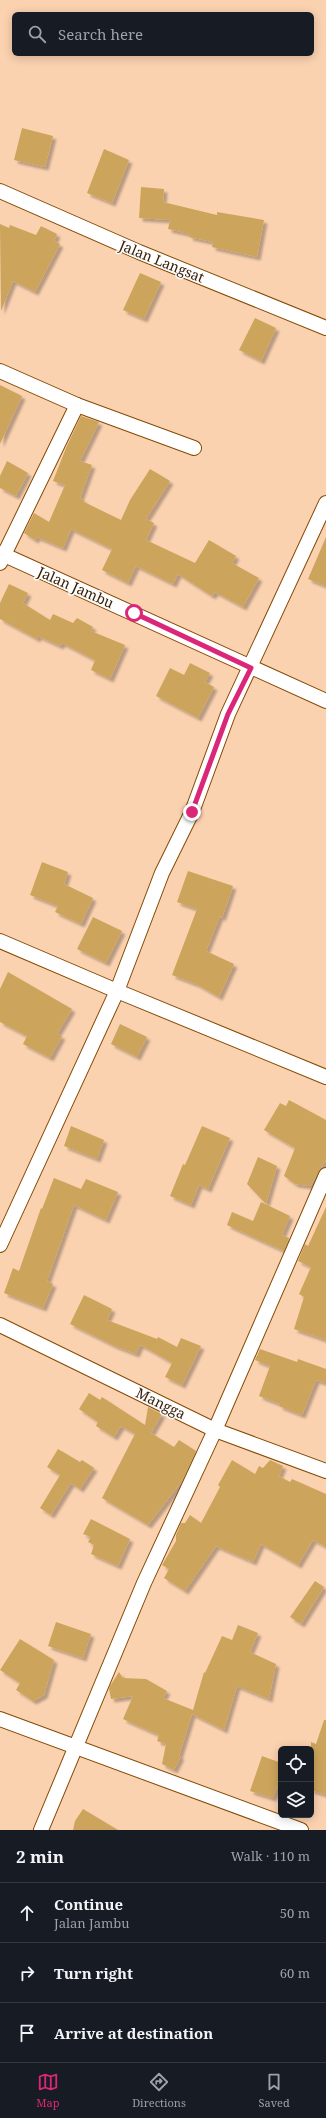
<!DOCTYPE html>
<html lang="en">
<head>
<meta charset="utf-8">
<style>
	body { margin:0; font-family:"Noto Serif",serif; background:#242831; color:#f1f3f6 }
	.controls { position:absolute; right:12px; bottom:12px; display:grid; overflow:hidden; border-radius:6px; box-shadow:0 2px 10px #0003 }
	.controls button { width:36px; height:36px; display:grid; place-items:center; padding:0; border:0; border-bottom:1px solid #363941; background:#171b24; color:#f1f3f6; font:20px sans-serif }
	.stop { position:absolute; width:12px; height:12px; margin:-9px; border:3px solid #db2777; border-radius:50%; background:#fff }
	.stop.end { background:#db2777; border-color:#fff; box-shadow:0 1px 4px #0008 }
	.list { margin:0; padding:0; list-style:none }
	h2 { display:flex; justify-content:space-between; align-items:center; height:52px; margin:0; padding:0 16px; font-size:17px }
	h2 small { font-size:13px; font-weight:400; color:#9ea1a6 }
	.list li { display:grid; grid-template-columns:26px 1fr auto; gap:12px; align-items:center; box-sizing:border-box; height:60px; padding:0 16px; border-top:1px solid #363941 }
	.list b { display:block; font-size:15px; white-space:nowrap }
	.list p { margin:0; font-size:13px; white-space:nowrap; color:#9ea1a6 }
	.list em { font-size:13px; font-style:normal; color:#9ea1a6 }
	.icon { flex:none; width:22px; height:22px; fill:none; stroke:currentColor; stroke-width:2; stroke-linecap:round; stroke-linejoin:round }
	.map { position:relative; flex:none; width:326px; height:1830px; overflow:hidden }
	.search { position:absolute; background:#171b24; box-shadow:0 2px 10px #0003; left:12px; right:12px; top:12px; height:44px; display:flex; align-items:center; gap:10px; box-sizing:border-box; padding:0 14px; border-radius:6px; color:#9ea1a6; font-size:15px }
	.sheet { height:232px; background:#171b24 }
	nav { display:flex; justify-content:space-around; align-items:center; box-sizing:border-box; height:56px; border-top:1px solid #363941; background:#171b24; font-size:11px; color:#9ea1a6 }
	nav a { display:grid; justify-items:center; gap:2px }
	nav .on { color:#db2777 }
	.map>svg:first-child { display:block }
	.building { fill:#cca45b; filter:url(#shadow) }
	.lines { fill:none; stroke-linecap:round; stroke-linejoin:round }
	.minor-casing { stroke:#854a03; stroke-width:16 }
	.minor { stroke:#fff; stroke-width:14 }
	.route { stroke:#db2777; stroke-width:5 }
	.labels { text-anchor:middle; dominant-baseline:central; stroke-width:3; stroke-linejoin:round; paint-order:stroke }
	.street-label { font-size:14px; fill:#351c04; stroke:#fcfcfc }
</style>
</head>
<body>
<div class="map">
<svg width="326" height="1830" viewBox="0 0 326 1830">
	<defs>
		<filter id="shadow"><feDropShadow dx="3.5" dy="3.5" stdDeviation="1" flood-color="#0004"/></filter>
	</defs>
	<rect width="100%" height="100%" fill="#fbd2b0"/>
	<g class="building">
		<path d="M22 128 53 136 45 167 14 160Z"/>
		<path d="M104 149 129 160 112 203 87 193Z"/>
		<path d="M141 187 164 189 163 202 217 215V212L264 220 257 257 212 247 213 242 189 237 190 234 168 229 170 220 139 218Z"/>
		<path d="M0 224 9 228 10 225 36 235 41 226 57 234 54 241 60 244 35 292 13 281 1 311Z"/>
		<path d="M140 273 161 282 144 319 123 310Z"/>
		<path d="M255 318 276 328 261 361 239 350Z"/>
		<path d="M0 385 22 396 0 444Z"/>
		<path d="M81 416 99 422 80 461 92 465 80 498 84 500V502L121 520 130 500 150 469 170 481 146 519 154 523 146 540 195 563 209 540 236 556 232 563 259 578 243 607 215 592 212 596 178 574 173 584 136 566 128 583 102 570 112 549 71 529 63 548 37 537 35 540 24 533 34 513 49 522 65 485 53 481 66 448Z"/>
		<path d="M7 461 28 473 16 496 0 488V476Z"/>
		<path d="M326 537V586L308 579Z"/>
		<path d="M9 584 28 593 23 603 50 620 53 614 73 623 77 618 93 627 91 631 125 645 110 679 91 670 95 660 62 643 60 646 38 636 37 639 0 619V603Z"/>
		<path d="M190 663 210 673 205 682 214 687 198 718 156 696 170 668 184 675Z"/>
		<path d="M42 862 68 872 64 884 93 898 81 924 55 912 58 906 30 895Z"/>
		<path d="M188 871 233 886 222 918 220 916 206 951 234 964 219 997 196 984 172 975 197 909 177 902Z"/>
		<path d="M93 917 122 931 106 963 77 949Z"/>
		<path d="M8 972 72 1009 57 1034 62 1036 50 1058 23 1044 27 1036 0 1022V989Z"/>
		<path d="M120 1024 147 1037 137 1057 111 1044Z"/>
		<path d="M289 1100 326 1120V1160L310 1186 295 1184 284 1176 295 1148 264 1130 280 1103 286 1106Z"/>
		<path d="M71 1126 104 1140 97 1159 64 1146Z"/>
		<path d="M202 1126 230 1138 208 1189 199 1185 191 1205 170 1196 183 1164 185 1165Z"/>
		<path d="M258 1157 277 1166 266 1204 247 1184Z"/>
		<path d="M54 1178 81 1189 86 1179 118 1192 106 1220 74 1205 47 1281 53 1284 43 1308 4 1293 13 1268 19 1271 41 1208 42 1209Z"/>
		<path d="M261 1202 290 1216 282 1235 289 1238 284 1251 227 1225 232 1212 253 1221Z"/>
		<path d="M326 1207V1340L294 1329 304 1297 299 1294 311 1267 298 1261 305 1244 308 1246Z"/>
		<path d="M84 1295 112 1309 107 1320 157 1339 158 1337 177 1347 181 1338 201 1346 182 1385 165 1377 172 1363 148 1349 140 1345 136 1354 115 1346 70 1324Z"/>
		<path d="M260 1349 297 1362 298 1359 326 1369V1383L316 1380 302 1415 279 1406 280 1404 259 1396 270 1366 255 1360Z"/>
		<path d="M89 1393 100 1400 102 1397 145 1425 148 1407 162 1414 151 1433 174 1447 179 1440 196 1451 182 1481 148 1525 102 1498 135 1434 121 1426 114 1437 96 1426 98 1422 79 1409Z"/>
		<path d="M58 1449 80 1462 82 1460 94 1468 80 1489 71 1483 51 1515 40 1508 60 1475 47 1467Z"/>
		<path d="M232 1460 255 1474 259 1466 263 1468 270 1460 283 1466 279 1476 290 1482 292 1479 326 1494V1547L313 1540 298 1565 261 1544 253 1562 216 1546 185 1591 164 1578 169 1569 162 1565 176 1541V1535L181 1523H185L190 1515 201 1523 220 1487 218 1485Z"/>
		<path d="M91 1519 130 1539 118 1566 91 1554 94 1545 88 1542 91 1537 83 1534Z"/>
		<path d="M315 1581 324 1587 301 1624 290 1617Z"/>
		<path d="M56 1622 91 1634 83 1658 48 1646Z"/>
		<path d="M238 1625 258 1633 250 1652 276 1664 269 1699 237 1686 224 1730 192 1714 179 1756H181L174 1770 162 1764 166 1744 157 1741 159 1735 123 1719 133 1696 111 1699 109 1689 110 1686 119 1672 123 1678 146 1679 167 1691 163 1698 193 1710 204 1672 205 1673 222 1636 232 1640Z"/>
		<path d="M20 1639 54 1660 44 1695 33 1701 16 1690 20 1683 0 1670Z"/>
		<path d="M324 1720H326V1795L311 1790V1742L316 1744Z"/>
		<path d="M262 1756 281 1763V1777L273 1798 250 1791Z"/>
		<path d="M83 1809 118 1830H73L75 1821Z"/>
	</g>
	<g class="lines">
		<g class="minor-casing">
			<g id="minor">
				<path d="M0 191 139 252 326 328"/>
				<path d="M0 371 77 405 194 448"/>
				<path d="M0 553 326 701"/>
				<path d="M0 563 77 405"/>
				<path d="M0 941 117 991 326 1077"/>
				<path d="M0 1245 117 991 162 873 192 812 228 714 326 503"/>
				<path d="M0 1325 215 1430 326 1471"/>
				<path d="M0 1719 301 1830"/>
				<path d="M41 1830 144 1583 215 1430 326 1175"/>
			</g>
		</g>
		<use href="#minor" class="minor"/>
	</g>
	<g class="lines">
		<path class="route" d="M134 613 251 668 228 714 192 812"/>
	</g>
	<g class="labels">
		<g class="street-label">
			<text transform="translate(162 261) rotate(22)">Jalan Langsat</text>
			<text transform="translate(76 587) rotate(24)">Jalan Jambu</text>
			<text transform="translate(161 1403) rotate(26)">Mangga</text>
		</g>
	</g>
</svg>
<div class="controls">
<button><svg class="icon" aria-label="locate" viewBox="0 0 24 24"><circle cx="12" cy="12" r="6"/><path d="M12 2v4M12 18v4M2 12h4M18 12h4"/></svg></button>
<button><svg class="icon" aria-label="layers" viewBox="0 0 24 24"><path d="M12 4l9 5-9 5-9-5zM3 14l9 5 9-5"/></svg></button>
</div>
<div class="stop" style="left:134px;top:613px"></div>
<div class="stop end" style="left:192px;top:812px"></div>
<div class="search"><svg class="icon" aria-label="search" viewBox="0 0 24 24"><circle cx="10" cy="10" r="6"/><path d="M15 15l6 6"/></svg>Search here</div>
</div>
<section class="sheet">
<h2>2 min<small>Walk · 110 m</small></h2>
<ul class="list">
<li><svg class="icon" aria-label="ahead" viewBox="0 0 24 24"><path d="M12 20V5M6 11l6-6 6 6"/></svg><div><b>Continue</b><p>Jalan Jambu</p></div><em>50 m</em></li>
<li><svg class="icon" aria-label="right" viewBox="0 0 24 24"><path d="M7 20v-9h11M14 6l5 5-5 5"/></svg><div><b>Turn right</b></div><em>60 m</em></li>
<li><svg class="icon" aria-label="arrive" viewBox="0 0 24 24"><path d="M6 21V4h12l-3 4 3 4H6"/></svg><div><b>Arrive at destination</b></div></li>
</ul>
</section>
<nav>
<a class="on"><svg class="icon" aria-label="map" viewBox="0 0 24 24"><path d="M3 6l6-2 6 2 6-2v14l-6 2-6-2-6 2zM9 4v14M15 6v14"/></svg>Map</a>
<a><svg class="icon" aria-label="directions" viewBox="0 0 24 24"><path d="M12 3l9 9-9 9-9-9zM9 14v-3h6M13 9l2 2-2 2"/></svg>Directions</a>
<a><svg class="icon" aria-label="saved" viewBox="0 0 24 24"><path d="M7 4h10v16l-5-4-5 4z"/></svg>Saved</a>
</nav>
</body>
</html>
